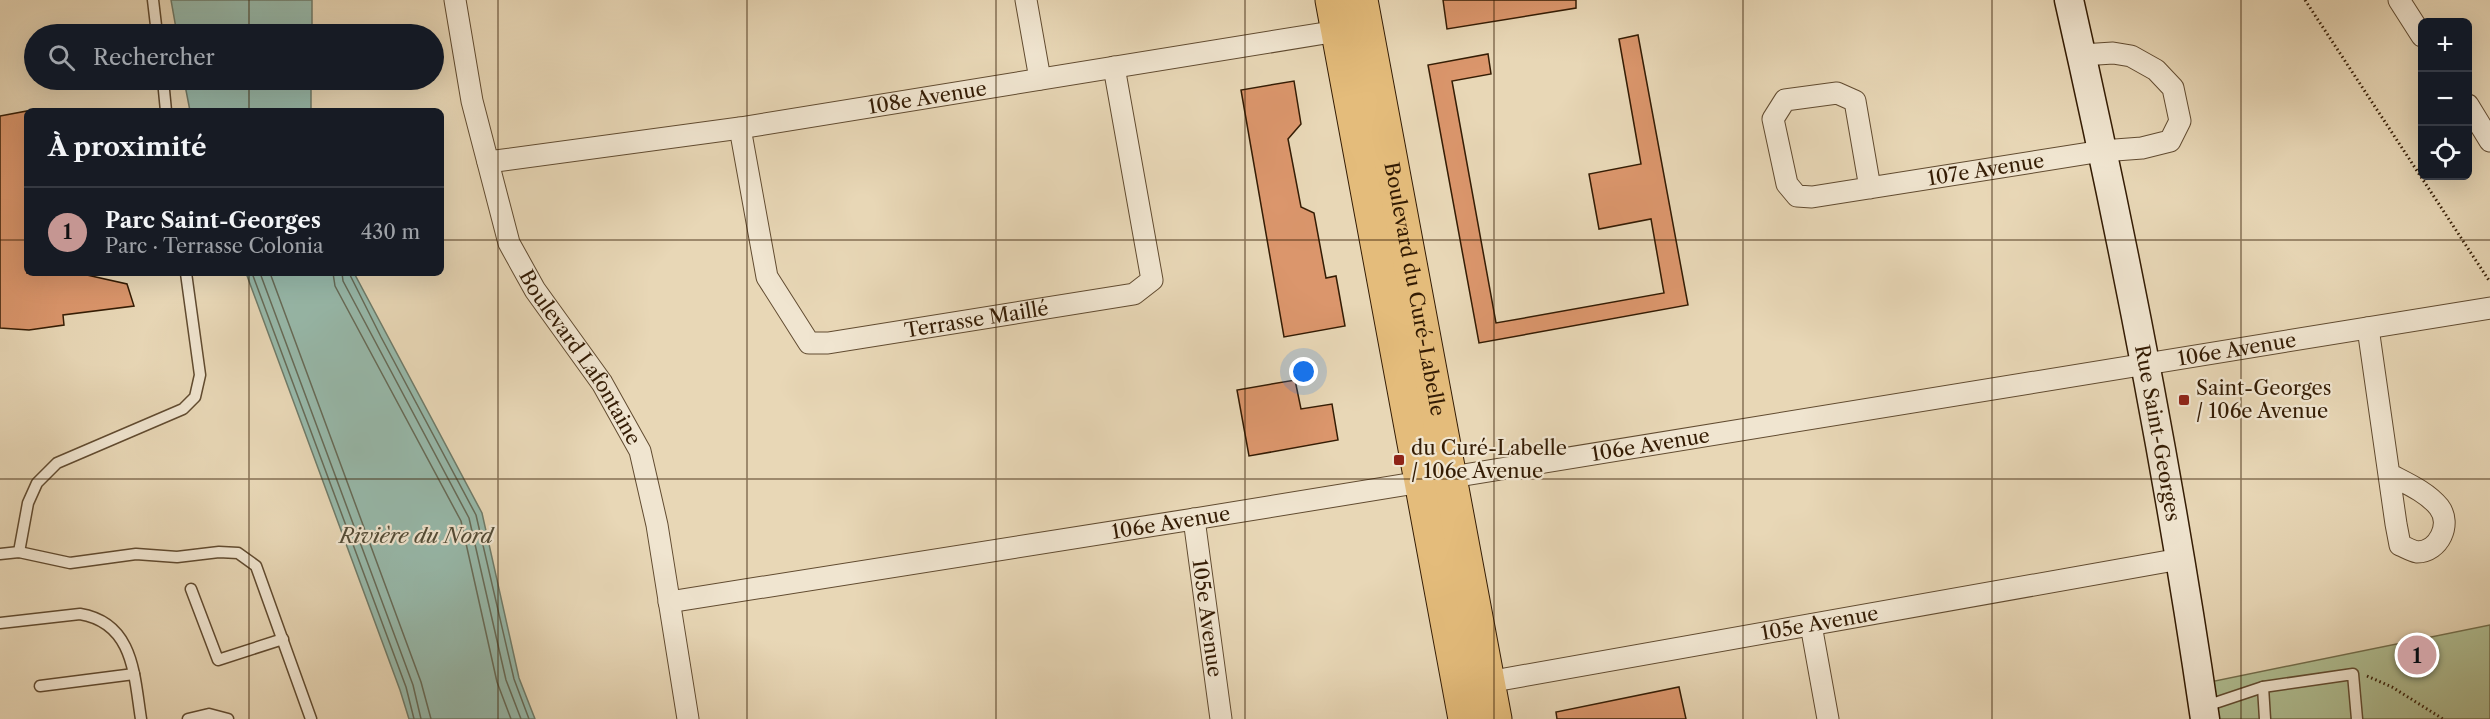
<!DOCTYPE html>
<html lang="fr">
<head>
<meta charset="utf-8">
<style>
	body { margin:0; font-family:"Libre Caslon Text",serif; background:#20242c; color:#f1f3f6 }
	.controls { position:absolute; right:18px; top:18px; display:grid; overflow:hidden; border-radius:9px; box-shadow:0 6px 24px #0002 }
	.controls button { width:54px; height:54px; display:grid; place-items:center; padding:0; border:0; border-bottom:2px solid #363941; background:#171b24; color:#f1f3f6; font:30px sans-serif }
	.you { position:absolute; left:1304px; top:372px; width:21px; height:21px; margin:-15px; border:4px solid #fff; border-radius:50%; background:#1a73e8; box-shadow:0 0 0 9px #1a73e833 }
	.badge { display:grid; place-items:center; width:39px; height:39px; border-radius:50%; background:#c59692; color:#111; font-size:20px; font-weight:700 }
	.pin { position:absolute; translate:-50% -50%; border:3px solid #fff; box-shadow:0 2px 6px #0006 }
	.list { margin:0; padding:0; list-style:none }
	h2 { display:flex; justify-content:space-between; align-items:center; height:78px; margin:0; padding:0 24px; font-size:26px }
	h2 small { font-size:20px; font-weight:400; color:#9ea1a6 }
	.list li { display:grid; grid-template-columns:39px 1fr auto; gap:18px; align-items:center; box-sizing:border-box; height:90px; padding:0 24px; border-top:2px solid #363941 }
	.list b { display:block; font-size:22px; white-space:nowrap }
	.list p { margin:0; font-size:20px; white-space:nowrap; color:#9ea1a6 }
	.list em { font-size:20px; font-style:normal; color:#9ea1a6 }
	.icon { flex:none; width:33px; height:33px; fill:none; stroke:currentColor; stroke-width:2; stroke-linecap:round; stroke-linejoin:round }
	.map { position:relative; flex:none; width:2490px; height:719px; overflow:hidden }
	.search { position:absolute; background:#171b24; box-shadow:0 6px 24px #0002; left:24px; top:24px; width:420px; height:66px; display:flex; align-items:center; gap:15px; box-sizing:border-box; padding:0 21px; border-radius:33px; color:#9ea1a6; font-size:22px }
	.panel { position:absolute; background:#171b24; box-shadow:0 6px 24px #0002; left:24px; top:108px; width:420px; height:168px; border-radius:9px }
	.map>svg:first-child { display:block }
	.green { fill:#b0bf93; stroke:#726e4c; stroke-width:1.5 }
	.water { fill:#97baac; stroke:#6f7b69; stroke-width:1.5 }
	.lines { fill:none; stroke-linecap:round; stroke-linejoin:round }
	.shore { stroke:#666b58; stroke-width:1.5 }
	.building { fill:#db966c; stroke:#341c04; stroke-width:1.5 }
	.lane-casing { stroke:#614b30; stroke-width:13 }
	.street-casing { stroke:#614b30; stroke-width:23 }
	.secondary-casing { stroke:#341c04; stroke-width:31 }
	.primary-casing { stroke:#341c04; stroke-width:35 }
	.path { stroke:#341c04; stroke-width:3; stroke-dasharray:1.5 3; stroke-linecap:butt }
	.lane { stroke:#f0e5d0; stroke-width:10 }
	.street { stroke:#f0e5d0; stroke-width:21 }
	.secondary { stroke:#f0e5d0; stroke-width:28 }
	.primary { stroke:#e4bc7b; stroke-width:33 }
	.grid { fill:none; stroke:#341c04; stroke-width:1.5; stroke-opacity:0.55 }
	.poi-dot { fill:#8f2418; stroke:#f0e5d0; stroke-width:2 }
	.labels { text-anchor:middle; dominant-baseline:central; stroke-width:4.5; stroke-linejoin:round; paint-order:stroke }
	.street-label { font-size:20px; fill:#341c04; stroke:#f0e5d0 }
	.poi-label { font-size:20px; fill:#341c04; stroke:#f0e5d0; text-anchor:start }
	.water-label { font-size:21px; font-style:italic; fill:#524b36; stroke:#f0e5d0 }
</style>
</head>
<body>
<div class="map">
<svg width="2490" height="719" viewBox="0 0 2490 719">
	<rect width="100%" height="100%" fill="#e8d7b6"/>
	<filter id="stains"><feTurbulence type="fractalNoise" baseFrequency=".00333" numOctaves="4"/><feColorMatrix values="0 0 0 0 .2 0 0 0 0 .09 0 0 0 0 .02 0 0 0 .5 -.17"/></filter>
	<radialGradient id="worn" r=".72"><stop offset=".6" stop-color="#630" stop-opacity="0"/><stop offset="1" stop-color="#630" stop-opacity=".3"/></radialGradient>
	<path class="green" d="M2490 625V719H2205L2200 684Z"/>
	<g class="water">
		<path d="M171 0H312V34H177Z"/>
		<path d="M184 80H311V111H190Z"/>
		<path d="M246 273H354L482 513 519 678 535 719H409L400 690Z"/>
	</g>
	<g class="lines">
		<g class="shore">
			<path d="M252 273 406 687 414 719"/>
			<path d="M260 273 413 685 421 719"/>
			<path d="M270 273 421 682 431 719"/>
			<path d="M333 273 335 286 461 521 497 682 511 719"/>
			<path d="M342 273 343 281 469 518 506 680 521 719"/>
			<path d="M349 273 381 337 476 515 514 679 529 719"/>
		</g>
	</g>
	<g class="building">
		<path d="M1443 0H1576V8L1447 29Z"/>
		<path d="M1638 35 1688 305 1479 343 1428 65 1488 54 1491 74 1452 81 1496 323 1664 293 1651 219 1599 229 1589 174 1641 164 1619 39Z"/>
		<path d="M1294 81 1301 124 1288 139 1301 207 1314 213 1326 278 1336 276 1345 326 1284 337 1241 90Z"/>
		<path d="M27 111V273H78L127 284 134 306 63 315 64 325 29 330 0 328V116Z"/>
		<path d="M1295 380 1301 409 1332 404 1338 440 1249 456 1237 390Z"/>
		<path d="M1679 687 1686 719H1557L1556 712Z"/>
	</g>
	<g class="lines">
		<g class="lane-casing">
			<g id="lane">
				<path d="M153 0 157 34"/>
				<path d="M163 80 166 111"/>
				<path d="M19 552 28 503 37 483 57 463 183 409 195 397 200 375 186 273"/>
				<path d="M0 554 19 552 70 563 136 554 177 557 219 552 238 553 256 566 311 719"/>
				<path d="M191 589 218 660 283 639"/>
				<path d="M0 623 80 614C134 623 134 675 141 719"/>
				<path d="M40 686 134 674"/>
				<path d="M2263 687 2265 719"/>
				<path d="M2203 707 2263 687 2353 674 2357 719"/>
				<path d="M188 719 209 714 228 719"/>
			</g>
		</g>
		<g class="street-casing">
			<g id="street">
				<path id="s1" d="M455 0 472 101 509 243 535 290 602 383 640 451 657 525 688 719"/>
				<path d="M1026 0 1040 79"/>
				<path d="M2399 0 2422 36"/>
				<path d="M2468 105 2490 141"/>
				<path id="s2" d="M740 128 767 277 809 343H828L1134 294 1152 280 1114 67"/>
				<path id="s3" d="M488 162 740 128 1350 29"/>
				<path id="s4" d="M1870 188 1855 101 1837 93 1785 100 1773 119 1787 184 1797 196 1812 197 2102 151 2142 148 2170 141 2180 121 2173 88 2156 70 2131 56 2113 53 2082 55"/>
				<path d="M2368 328 2396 524 2400 545C2405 547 2412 551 2417 552 2439 552 2452 524 2439 507 2427 492 2406 483 2389 474"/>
				<path id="s5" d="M1194 519 1221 719"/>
				<path id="s6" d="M669 602 1194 519 2490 308"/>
				<path d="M1811 625 1828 719"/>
				<path id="s7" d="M1477 684 2180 559"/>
			</g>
		</g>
		<g class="secondary-casing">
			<g id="secondary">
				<path id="s8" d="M2069 0C2123 238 2170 478 2205 719"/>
			</g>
		</g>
		<g class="primary-casing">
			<g id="primary">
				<path d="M1332 0 1465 719"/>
				<path id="s9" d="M1361 0 1495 719"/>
			</g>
		</g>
		<g class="path">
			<path d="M2305 0 2490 282"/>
			<path d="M2367 676 2392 687 2443 719"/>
		</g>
		<use href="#lane" class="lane"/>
		<use href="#street" class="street"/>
		<use href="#secondary" class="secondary"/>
		<use href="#primary" class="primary"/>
	</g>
	<path class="grid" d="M249 0V34M498 0V719M747 0V719M996 0V719M1245 0V719M1494 0V719M1743 0V719M1992 0V719M2241 0V719M249 80V111M0 240H27M441 240H2490M249 273V719M0 479H2490"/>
	<g class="poi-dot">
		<rect x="2178" y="394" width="12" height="12" rx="3"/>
		<rect x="1393" y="454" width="12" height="12" rx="3"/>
	</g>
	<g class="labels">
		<g class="street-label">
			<text stroke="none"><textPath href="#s3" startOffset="444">108e Avenue</textPath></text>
			<text stroke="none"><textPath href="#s4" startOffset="456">107e Avenue</textPath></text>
			<text stroke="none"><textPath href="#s9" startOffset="294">Boulevard du Curé-Labelle</textPath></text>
			<text stroke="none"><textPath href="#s2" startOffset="399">Terrasse Maillé</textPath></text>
			<text stroke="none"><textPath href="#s6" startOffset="1588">106e Avenue</textPath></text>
			<text stroke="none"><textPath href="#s1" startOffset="384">Boulevard Lafontaine</textPath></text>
			<text stroke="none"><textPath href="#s8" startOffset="442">Rue Saint-Georges</textPath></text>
			<text stroke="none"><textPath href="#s6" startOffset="994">106e Avenue</textPath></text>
			<text stroke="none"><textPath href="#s6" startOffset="508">106e Avenue</textPath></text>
			<text stroke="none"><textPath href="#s5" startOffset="100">105e Avenue</textPath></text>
			<text stroke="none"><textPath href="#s7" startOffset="348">105e Avenue</textPath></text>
		</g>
		<g class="poi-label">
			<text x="2196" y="388">Saint-Georges<tspan x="2196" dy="23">/ 106e Avenue</tspan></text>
			<text x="1411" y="448">du Curé-Labelle<tspan x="1411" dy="23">/ 106e Avenue</tspan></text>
		</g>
		<g class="water-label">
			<text x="416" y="535">Rivière du Nord</text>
		</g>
	</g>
	<rect width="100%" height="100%" filter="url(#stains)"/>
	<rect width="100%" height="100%" fill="url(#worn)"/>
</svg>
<div class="controls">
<button>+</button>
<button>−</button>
<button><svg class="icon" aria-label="locate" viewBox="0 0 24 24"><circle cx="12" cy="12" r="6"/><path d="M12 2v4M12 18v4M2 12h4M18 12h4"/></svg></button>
</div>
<div class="you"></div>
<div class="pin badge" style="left:2417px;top:655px">1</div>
<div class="search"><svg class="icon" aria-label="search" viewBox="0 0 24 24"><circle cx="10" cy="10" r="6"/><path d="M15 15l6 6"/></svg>Rechercher</div>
<section class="panel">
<h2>À proximité<small></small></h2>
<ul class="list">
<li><span class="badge">1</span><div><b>Parc Saint-Georges</b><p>Parc · Terrasse Colonia</p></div><em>430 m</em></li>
</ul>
</section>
</div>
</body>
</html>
